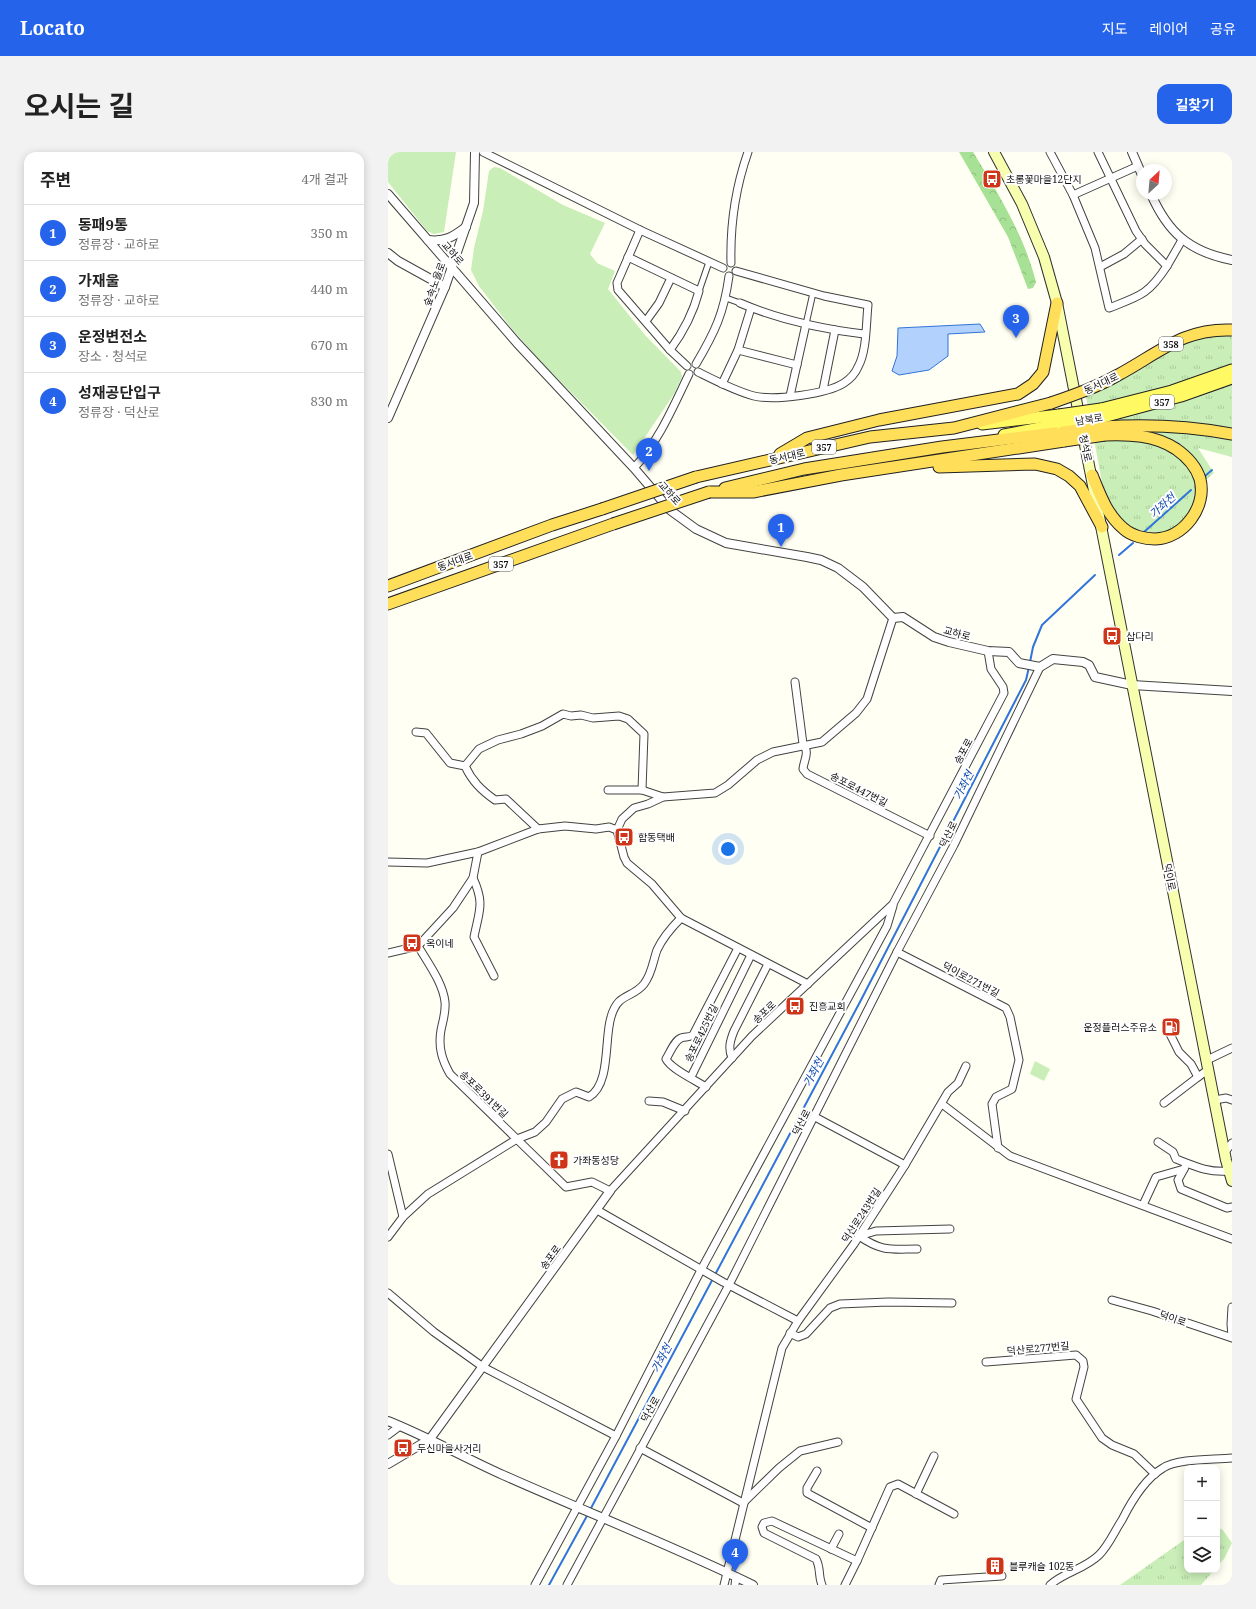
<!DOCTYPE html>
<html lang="ko">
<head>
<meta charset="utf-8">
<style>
	body { margin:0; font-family:"Noto Serif","Noto Sans KR",serif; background:#f2f2f2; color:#222 }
	.controls { position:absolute; right:12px; bottom:12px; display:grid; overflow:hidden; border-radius:8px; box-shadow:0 2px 10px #0003 }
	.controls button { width:36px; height:36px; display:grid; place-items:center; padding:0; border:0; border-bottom:1px solid #e0e0e0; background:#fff; color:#222; font:20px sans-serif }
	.compass { position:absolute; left:748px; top:12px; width:36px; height:36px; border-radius:50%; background:#fff; box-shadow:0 2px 10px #0003; rotate:26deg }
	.you { position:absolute; left:340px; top:697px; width:14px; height:14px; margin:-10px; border:3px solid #fff; border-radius:50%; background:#1a73e8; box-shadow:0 0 0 6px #1a73e833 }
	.badge { display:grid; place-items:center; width:26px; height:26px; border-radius:50%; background:#2563eb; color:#fff; font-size:13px; font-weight:700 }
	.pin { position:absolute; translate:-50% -33px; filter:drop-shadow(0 1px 2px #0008) }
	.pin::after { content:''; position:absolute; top:21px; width:14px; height:12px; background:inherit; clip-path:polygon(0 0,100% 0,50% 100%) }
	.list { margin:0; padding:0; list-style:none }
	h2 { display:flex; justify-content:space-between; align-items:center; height:52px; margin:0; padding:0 16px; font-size:17px }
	h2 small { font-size:13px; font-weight:400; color:#767676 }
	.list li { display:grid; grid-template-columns:26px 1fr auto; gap:12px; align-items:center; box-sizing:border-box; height:56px; padding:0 16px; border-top:1px solid #e0e0e0 }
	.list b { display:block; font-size:15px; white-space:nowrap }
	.list p { margin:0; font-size:13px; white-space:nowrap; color:#767676 }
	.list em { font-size:13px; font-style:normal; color:#767676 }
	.icon { flex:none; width:22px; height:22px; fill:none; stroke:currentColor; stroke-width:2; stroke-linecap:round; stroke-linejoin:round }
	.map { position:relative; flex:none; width:844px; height:1433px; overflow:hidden; border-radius:12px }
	header { display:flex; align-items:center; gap:24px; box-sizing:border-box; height:56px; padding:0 20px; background:#2563eb; color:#fff }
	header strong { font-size:19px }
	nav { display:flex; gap:22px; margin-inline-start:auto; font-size:14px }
	.intro { display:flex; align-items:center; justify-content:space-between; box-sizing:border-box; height:96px; padding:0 24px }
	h1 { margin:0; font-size:28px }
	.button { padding:10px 18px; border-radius:12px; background:#2563eb; color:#fff; font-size:14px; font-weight:700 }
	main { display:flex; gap:24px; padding:0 24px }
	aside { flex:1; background:#fff; border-radius:12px; box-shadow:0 2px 10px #0003 }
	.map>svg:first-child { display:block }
	.grass { fill:url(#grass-tufts) }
	.forest { fill:url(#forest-crowns) }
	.park { fill:#c9eeb7 }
	.water { fill:#b2d1fc; stroke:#3174db }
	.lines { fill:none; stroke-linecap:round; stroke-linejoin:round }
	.stream { stroke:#3174db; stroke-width:2 }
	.pedestrian-casing { stroke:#434343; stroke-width:7 }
	.minor-casing { stroke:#434343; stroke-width:9 }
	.tertiary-casing { stroke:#434343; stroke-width:10 }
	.secondary-casing { stroke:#323232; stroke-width:12 }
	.primary-casing { stroke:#212121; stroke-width:13 }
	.trunk-casing { stroke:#212121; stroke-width:13 }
	.pedestrian { stroke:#fff; stroke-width:5 }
	.minor { stroke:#fff; stroke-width:7 }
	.tertiary { stroke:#fff; stroke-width:8 }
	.secondary { stroke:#f7ffae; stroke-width:10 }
	.primary { stroke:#fff963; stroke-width:11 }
	.trunk { stroke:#ffde5a; stroke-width:11 }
	.primary-bridge-casing { stroke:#212121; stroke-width:13; stroke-linecap:butt }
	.trunk-bridge-casing { stroke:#212121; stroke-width:13; stroke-linecap:butt }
	.primary-bridge { stroke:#fff963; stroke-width:11 }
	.trunk-bridge { stroke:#ffde5a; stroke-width:11 }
	.labels { text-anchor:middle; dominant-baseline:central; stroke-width:4; stroke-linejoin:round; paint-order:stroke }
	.shield { fill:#fff; stroke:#585858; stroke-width:1 }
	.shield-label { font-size:9px; font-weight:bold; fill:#101010 }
	.poi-label { font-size:10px; fill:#101010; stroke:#fff; text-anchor:start }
	.street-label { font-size:10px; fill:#101010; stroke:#fff }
	.water-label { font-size:11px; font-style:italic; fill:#0b46b0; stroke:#fff }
</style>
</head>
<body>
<header>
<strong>Locato</strong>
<nav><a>지도</a><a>레이어</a><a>공유</a></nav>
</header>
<div class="intro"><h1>오시는 길</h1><a class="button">길찾기</a></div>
<main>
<aside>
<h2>주변<small>4개 결과</small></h2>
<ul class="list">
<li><span class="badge">1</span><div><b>동패9통</b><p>정류장 · 교하로</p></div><em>350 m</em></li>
<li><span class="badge">2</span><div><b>가재울</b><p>정류장 · 교하로</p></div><em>440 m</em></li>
<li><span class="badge">3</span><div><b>운정변전소</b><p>장소 · 청석로</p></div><em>670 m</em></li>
<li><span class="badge">4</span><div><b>성재공단입구</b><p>정류장 · 덕산로</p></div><em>830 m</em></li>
</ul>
</aside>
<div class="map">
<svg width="844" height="1433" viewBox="0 0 844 1433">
	<defs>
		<pattern id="grass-tufts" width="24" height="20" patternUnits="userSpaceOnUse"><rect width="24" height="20" fill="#c9eeb7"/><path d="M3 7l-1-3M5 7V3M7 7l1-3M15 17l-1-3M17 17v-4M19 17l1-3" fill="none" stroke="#accb9c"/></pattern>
		<pattern id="forest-crowns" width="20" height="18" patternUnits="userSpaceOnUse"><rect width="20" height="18" fill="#a7e195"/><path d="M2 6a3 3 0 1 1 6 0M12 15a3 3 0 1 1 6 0" fill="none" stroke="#8fc07f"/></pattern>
	</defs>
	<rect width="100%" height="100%" fill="#fffff3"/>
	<g class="grass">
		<path d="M844 181V305L810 296 826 321 808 336 805 355 792 374 773 383 750 381 731 367 716 341 698 244 801 188Z"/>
		<path d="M834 1377 844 1391 836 1407 829 1414V1378Z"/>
		<path d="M799 1386V1418H826L813 1433H732Z"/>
	</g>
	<path class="forest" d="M571 0H585C610 41 636 83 648 130L645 136 640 137 620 85Z"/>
	<g class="park">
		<path d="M0 0H68L56 80 46 82 39 79 0 30Z"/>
		<path d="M106 15 112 16 175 53 217 71 202 102 209 111 227 119 220 137 257 183 293 220 294 225 286 242 245 303 157 214 124 177 91 134 83 118 86 96 95 59 101 19Z"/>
		<path d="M647 909 662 917 656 929 642 922Z"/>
	</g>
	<path class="water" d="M592 172 597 180 560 182V204L541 218 511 223 504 219 509 204 510 176Z"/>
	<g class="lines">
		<g class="stream">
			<path d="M817 324 824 318"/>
			<path d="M756 380 803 338"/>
			<path d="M731 403 745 391"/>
			<path d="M642 510 645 495 654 473 707 423"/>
			<path d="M202 1358 473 848 638 528 641 515"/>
			<path d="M161 1433 200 1362"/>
		</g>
		<g class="pedestrian-casing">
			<g id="pedestrian">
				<path d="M311 139 321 110"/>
				<path d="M338 146 352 151"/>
				<path d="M418 172 425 141"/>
			</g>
		</g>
		<g class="minor-casing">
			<g id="minor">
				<path d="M95 0 252 78 335 116"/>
				<path d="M662 0 685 43 707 96 721 156C752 144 760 143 779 114L757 92 748 79 710 0"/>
				<path d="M685 43 750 14"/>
				<path d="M252 78 229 131 230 138 282 198 299 214"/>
				<path d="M240 105 311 139C305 162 296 179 282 198"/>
				<path d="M343 111C342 72 347 37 360 0"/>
				<path d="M779 114 794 88"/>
				<path d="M712 115 736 102 754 87"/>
				<path d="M352 151C392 168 434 177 476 182"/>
				<path d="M258 169 271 151 283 126"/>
				<path d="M350 198 409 213"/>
				<path d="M308 212C327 180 336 161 341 124"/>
				<path d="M310 220C328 229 347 239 366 244 386 249 439 242 456 231 462 227 467 222 470 215 479 199 478 171 480 153L436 144 348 119"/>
				<path d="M334 232 350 198 363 156"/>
				<path d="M435 238 447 178"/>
				<path d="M402 244 418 172"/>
				<path d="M246 316C271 289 285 255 301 222"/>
				<path d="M407 530 415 592C422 601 416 607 415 617L419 622 542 684"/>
				<path d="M28 580 38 581 62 611 77 614C84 629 93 638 107 648L118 647 150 677"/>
				<path d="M77 614 91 597 110 588 133 582 154 574 175 562 183 564 193 563 205 566 231 564 240 567 256 582 254 638"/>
				<path d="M220 638H254L275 645"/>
				<path d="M229 678 234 667 246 656 260 652 275 645 327 641 340 633 369 608 385 600 434 590 468 561 479 547 505 466"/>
				<path d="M229 678 236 705 239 711 264 732 293 766 420 832"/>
				<path d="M0 710 39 711 90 700 150 677 177 674 208 677 221 675 229 678"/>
				<path d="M85 726C97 752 91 759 86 785L106 824"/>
				<path d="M30 794C40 811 55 831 57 850 58 860 55 868 53 878 50 895 54 908 62 922L178 1035 204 1030 222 1039 364 884 505 752 616 541 615 535 603 517 600 499"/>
				<path d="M509 800 618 856 622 865 631 908 624 937 608 945 604 952 610 996"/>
				<path d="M0 801 30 794 65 756 85 726 90 700"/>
				<path d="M780 878 791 900 803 912 810 925 821 917"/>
				<path d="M344 906C340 896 342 889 346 879L380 812"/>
				<path d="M819 908 844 896"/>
				<path d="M303 925 363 803"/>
				<path d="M318 935C307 928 283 917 278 907 282 901 286 889 293 886 297 884 301 886 305 883L350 796"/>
				<path d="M827 948 838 946 844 948"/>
				<path d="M261 949 275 950 297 959"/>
				<path d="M776 951 810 925"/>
				<path d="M554 952 622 1004 844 1087"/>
				<path d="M427 965 517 1013"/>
				<path d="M770 990 785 1000 788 1007C806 1014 821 1021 841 1019"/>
				<path d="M837 1000 844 991"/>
				<path d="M0 1002 15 1065"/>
				<path d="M796 1017 790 1028 793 1037 839 1056 844 1055"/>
				<path d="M755 1053 768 1025 796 1017 797 1015"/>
				<path d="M209 1058 335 1130 410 1169"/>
				<path d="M471 1084 488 1079 562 1077"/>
				<path d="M471 1084C494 1100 503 1097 529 1097"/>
				<path d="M0 1085 15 1065 40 1042 129 987 147 980 158 970 174 947 188 940 201 945C223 932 216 887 223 865 230 840 244 847 256 832 264 822 265 809 269 798 275 785 283 776 293 766"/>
				<path d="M0 1141 46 1180 95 1215 228 1284"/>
				<path d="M724 1148 764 1159 844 1186"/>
				<path d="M844 1155 843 1172 844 1185"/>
				<path d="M402 1181 410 1185 418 1182 442 1156 452 1152 500 1150 564 1151"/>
				<path d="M598 1210 688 1203 695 1209 696 1215 688 1247 714 1286 724 1293 746 1302 767 1322"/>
				<path d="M0 1283 12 1274"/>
				<path d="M252 1296 355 1351 391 1316 412 1299 450 1290"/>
				<path d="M429 1319 419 1336V1341L484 1376"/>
				<path d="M528 1342 546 1304"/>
				<path d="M443 1397 451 1382"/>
				<path d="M147 1433 228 1284 313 1118 499 774 505 754"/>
				<path d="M179 1433 341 1133 509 800 566 693 652 515"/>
				<path d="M336 1433 394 1196 410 1169 466 1092 517 1013 560 940 570 931 578 914"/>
				<path d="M347 1433 348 1425"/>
				<path d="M434 1433C430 1424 433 1416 428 1407L376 1381 374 1375 376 1371 384 1369 469 1409"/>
				<path d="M457 1433 469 1409 502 1335 510 1332 566 1362"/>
				<path d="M551 1433 553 1428 614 1424"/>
				<path d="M662 1433C676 1420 697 1417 711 1403 721 1393 726 1380 734 1368 743 1350 758 1326 775 1316 791 1306 825 1308 844 1306"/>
			</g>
		</g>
		<g class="tertiary-casing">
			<g id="tertiary">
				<path d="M744 0 754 23"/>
				<path d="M0 42 129 191 246 316 282 358 308 377 338 391 419 405 433 408 450 416 475 435 505 466 515 465 546 485 561 490 600 499 621 500 631 511 652 515 665 507 695 510 701 513 707 525 744 533 844 539"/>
				<path d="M763 42C780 81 802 100 844 108"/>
				<path d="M40 88C57 90 65 85 78 75"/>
				<path d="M0 101 10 109 57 135"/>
				<path d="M0 266 57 135 86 51 87 0"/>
				<path d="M0 1269C40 1285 77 1306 115 1323 198 1360 283 1393 365 1433"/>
				<path d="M0 1312 42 1287 222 1039"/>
			</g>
		</g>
		<g class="secondary-casing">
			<path id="secondary" d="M606 0 634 52 656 105 669 151 838 1008 844 1029"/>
		</g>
		<g class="primary-casing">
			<g id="primary">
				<path d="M713 257 784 239 844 218"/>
				<path d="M715 265 793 244 844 226"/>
				<path d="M594 272 671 263"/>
				<path d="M616 283 673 272"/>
			</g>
		</g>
		<g class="trunk-casing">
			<g id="trunk">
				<path d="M715 275C759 272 801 274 844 282"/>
				<path d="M392 302 419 286 491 268 630 242 645 232 655 220 669 151"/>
				<path d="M551 315 647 312 669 317 681 324 692 334 714 375"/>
				<path d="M704 323C712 343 719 363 736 377 744 384 757 387 767 387 796 386 819 355 812 327 808 314 798 304 788 297 767 283 741 282 717 283"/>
				<path d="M308 325 482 285 566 276 663 251"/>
				<path d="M337 336 416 317 554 295 675 280"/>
				<path d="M321 340H365L453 323 676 289"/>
				<path d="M0 434 164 373 214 357"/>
				<path d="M0 452 225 372"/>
			</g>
		</g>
		<use href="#pedestrian" class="pedestrian"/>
		<use href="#minor" class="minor"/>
		<use href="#tertiary" class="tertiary"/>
		<use href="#secondary" class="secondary"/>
		<use href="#primary" class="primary"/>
		<use href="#trunk" class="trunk"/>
		<g class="primary-bridge-casing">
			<g id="primary-bridge">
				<path d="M671 263 713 257"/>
				<path d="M673 272 715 265"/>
			</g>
		</g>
		<g class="trunk-bridge-casing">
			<g id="trunk-bridge">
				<path d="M663 251C686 243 709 235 730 223 771 201 795 176 844 178"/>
				<path d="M675 280 715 275"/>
				<path d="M676 289 717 283"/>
				<path d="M214 357 308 325"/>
				<path d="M225 372 321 340"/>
			</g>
		</g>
		<use href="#primary-bridge" class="primary-bridge"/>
		<use href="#trunk-bridge" class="trunk-bridge"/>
	</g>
	<defs>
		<g id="bus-square" transform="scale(1)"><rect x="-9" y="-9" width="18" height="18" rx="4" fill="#cf3518" stroke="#fff"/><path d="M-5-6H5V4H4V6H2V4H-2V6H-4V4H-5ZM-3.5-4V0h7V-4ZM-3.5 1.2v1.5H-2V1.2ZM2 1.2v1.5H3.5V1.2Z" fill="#fff"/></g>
		<g id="fuel-square" transform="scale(1)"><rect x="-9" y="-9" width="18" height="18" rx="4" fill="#cf3518" stroke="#fff"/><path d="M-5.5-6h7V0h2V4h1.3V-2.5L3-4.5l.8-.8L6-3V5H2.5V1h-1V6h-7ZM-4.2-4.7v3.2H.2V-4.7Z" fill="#fff"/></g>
		<g id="church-square" transform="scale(1)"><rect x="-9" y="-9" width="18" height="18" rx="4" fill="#cf3518" stroke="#fff"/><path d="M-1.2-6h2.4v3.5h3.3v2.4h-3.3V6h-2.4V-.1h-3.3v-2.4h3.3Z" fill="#fff"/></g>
		<g id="building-square" transform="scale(1)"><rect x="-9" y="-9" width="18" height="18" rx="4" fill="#cf3518" stroke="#fff"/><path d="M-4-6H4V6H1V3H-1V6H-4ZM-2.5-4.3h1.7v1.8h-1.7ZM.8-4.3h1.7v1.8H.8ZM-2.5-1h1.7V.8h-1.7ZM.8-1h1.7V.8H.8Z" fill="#fff"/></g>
	</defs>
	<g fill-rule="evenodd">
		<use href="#bus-square" x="604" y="27"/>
		<use href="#bus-square" x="724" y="484"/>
		<use href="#bus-square" x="236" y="685"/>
		<use href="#bus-square" x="24" y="791"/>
		<use href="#bus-square" x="407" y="854"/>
		<use href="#fuel-square" x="783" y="875"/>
		<use href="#church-square" x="171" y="1008"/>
		<use href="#bus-square" x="15" y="1296"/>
		<use href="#building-square" x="607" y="1414"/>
	</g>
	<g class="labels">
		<g class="shield">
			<rect x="771" y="185" width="24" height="14" rx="3"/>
			<rect x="762" y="243" width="24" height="14" rx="3"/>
			<rect x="424" y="288" width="24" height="14" rx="3"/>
			<rect x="101" y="405" width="24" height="14" rx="3"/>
		</g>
		<g class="shield-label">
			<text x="783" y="192">358</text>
			<text x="774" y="250">357</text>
			<text x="436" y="295">357</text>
			<text x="113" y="412">357</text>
		</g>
		<g class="poi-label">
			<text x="618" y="27">초롱꽃마을12단지</text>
			<text x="738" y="484">삽다리</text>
			<text x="250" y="685">합동택배</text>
			<text x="38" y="791">옥이네</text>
			<text x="421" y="854">진흥교회</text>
			<text x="769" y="875" text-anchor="end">운정플러스주유소</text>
			<text x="185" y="1008">가좌동성당</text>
			<text x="29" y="1296">두신마을사거리</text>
			<text x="621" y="1414">블루캐슬 102동</text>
		</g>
		<g class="street-label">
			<text transform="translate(65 101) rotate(49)">교하로</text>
			<text transform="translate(46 132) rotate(-70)">숲속노을로</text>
			<text transform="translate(713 231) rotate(-25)">동서대로</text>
			<text transform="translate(701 267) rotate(-10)">남북로</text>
			<text transform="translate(698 296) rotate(78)">청석로</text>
			<text transform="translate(399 304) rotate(-13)">동서대로</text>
			<text transform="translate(282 341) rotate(48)">교하로</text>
			<text transform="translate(67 409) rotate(-20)">동서대로</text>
			<text transform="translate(569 481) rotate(15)">교하로</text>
			<text transform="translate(575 599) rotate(-62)">송포로</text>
			<text transform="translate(471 637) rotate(27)">송포로447번길</text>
			<text transform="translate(560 682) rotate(-64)">덕산로</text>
			<text transform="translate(782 725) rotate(79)">덕이로</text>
			<text transform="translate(583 827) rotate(28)">덕이로271번길</text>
			<text transform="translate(376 860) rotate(-43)">송포로</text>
			<text transform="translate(313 881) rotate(-64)">송포로425번길</text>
			<text transform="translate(96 942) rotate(44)">송포로391번길</text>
			<text transform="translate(413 970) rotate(-63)">덕산로</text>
			<text transform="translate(473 1063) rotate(-57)">덕산로243번길</text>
			<text transform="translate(162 1105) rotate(-54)">송포로</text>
			<text transform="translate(785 1166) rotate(19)">덕이로</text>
			<text transform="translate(650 1196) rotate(-5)">덕산로277번길</text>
			<text transform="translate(262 1257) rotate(-61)">덕산로</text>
		</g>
		<g class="water-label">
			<text transform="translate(774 353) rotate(-42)">가좌천</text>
			<text transform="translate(575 633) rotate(-63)">가좌천</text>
			<text transform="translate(425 920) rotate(-62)">가좌천</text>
			<text transform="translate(273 1206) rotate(-62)">가좌천</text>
		</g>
	</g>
</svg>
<div class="controls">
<button>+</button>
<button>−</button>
<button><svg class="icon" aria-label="layers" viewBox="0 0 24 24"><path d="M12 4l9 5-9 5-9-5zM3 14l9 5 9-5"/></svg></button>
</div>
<svg class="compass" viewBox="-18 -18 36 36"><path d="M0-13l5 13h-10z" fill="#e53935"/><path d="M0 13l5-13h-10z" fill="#767676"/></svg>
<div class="you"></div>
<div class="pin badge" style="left:393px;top:395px">1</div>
<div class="pin badge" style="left:261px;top:319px">2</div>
<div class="pin badge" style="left:628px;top:186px">3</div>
<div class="pin badge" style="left:347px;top:1420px">4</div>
</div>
</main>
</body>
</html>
